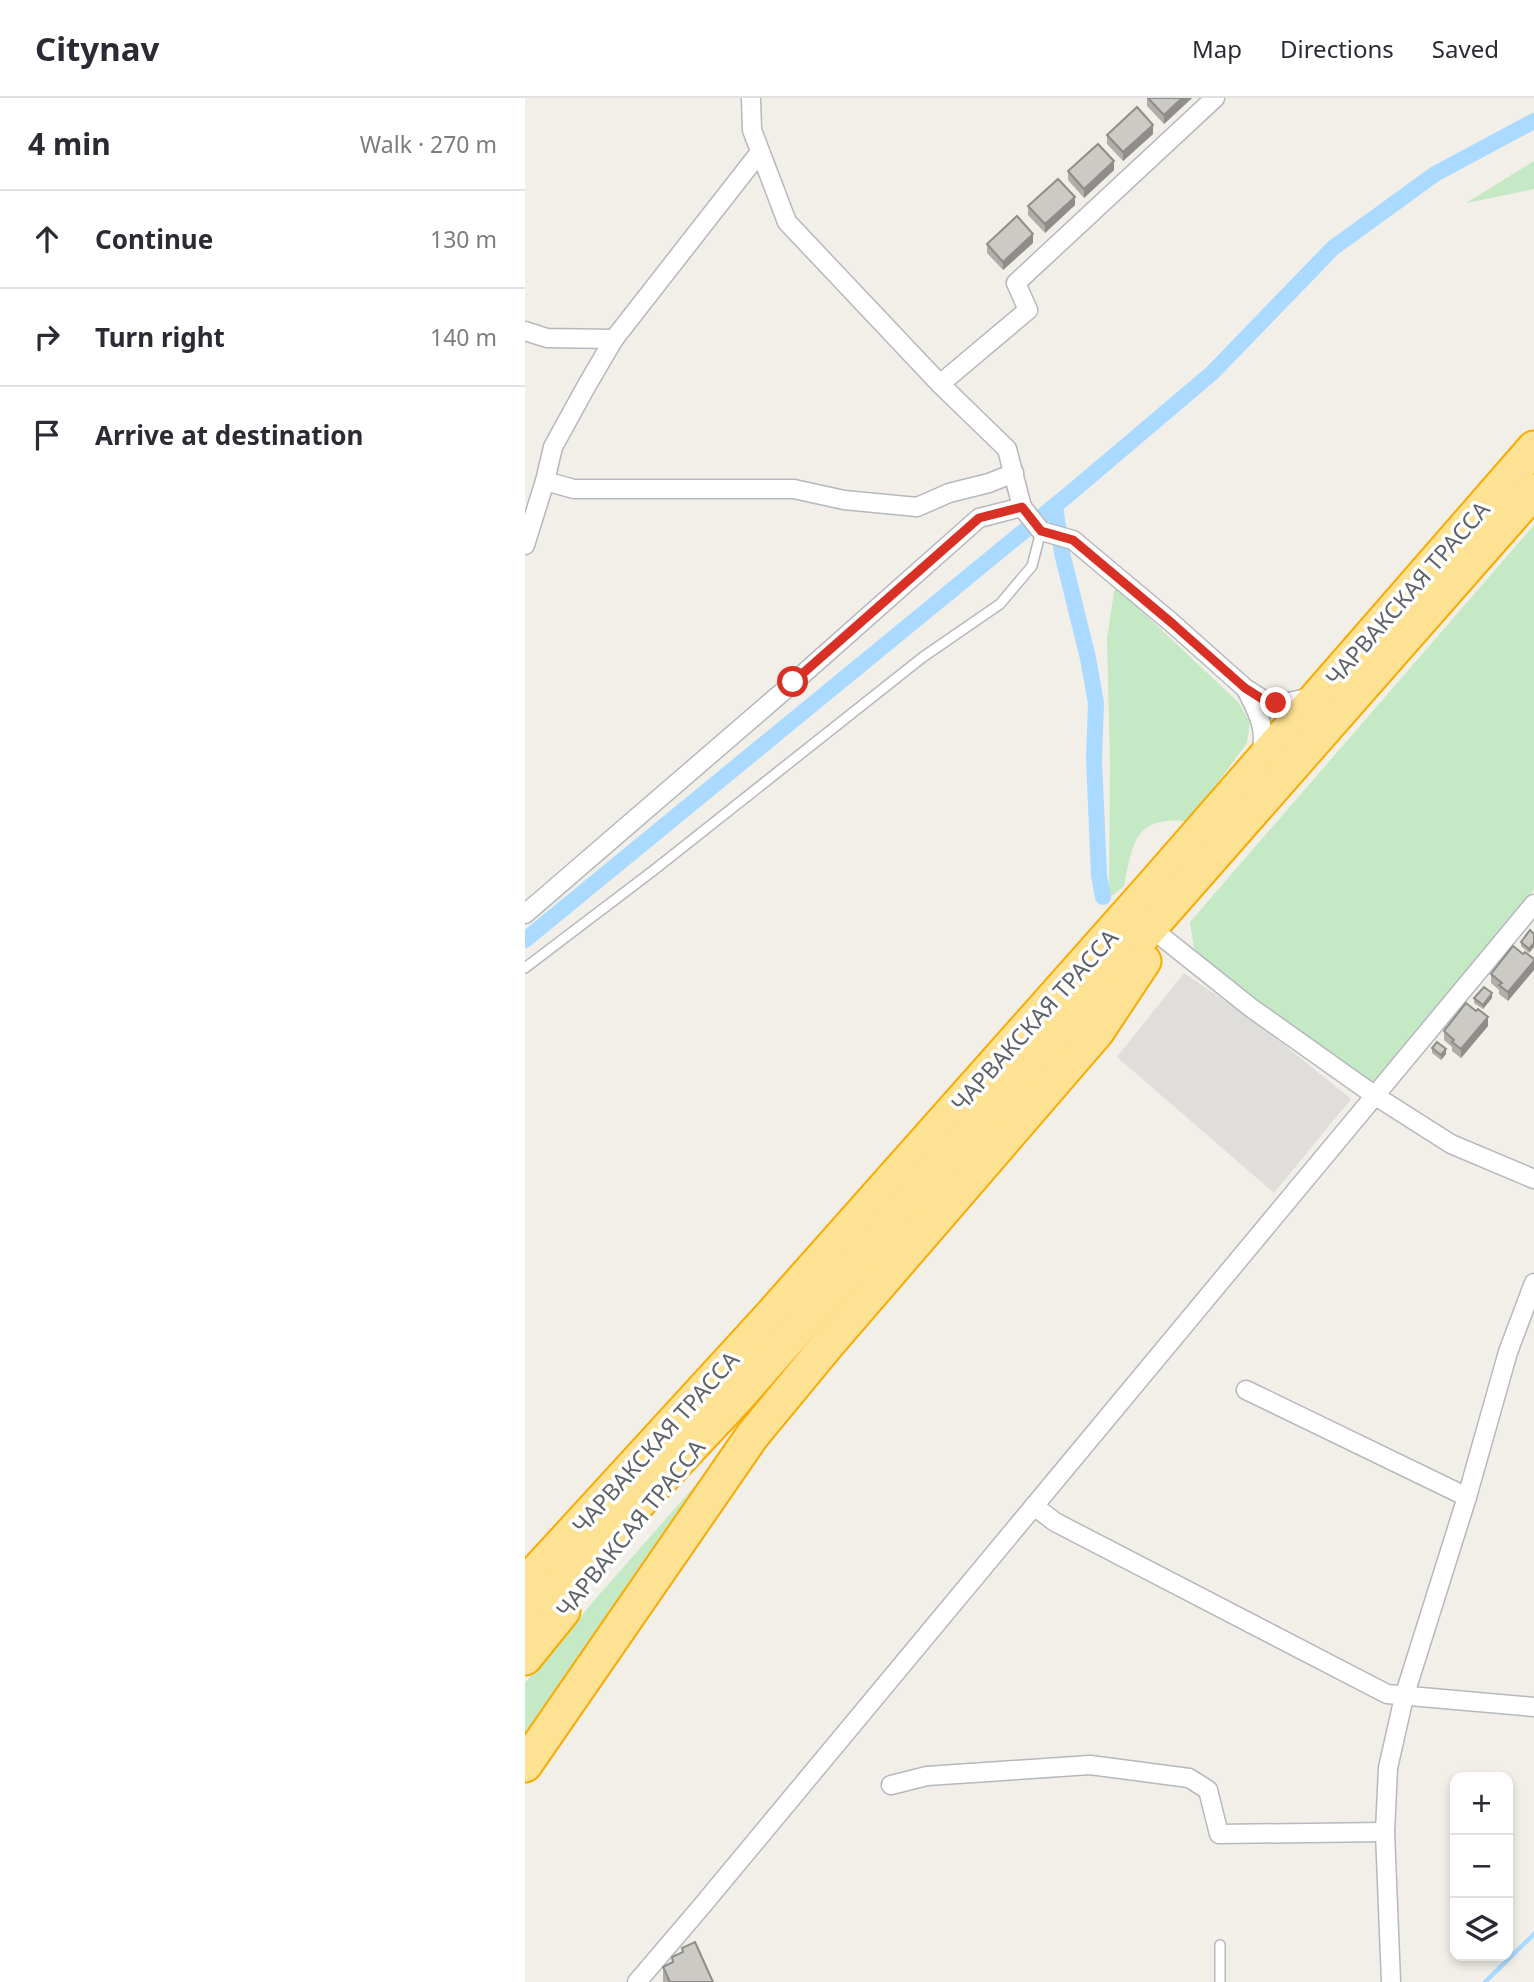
<!DOCTYPE html>
<html lang="en">
<head>
<meta charset="utf-8">
<style>
	body { margin:0; font-family:"Noto Sans",sans-serif; background:#f2f2f3; color:#2b2b33 }
	.controls { position:absolute; right:21px; bottom:21px; display:grid; overflow:hidden; border-radius:14px; box-shadow:0 4px 10px #0003 }
	.controls button { width:63px; height:63px; display:grid; place-items:center; padding:0; border:0; border-bottom:2px solid #e1e1e2; background:#fff; color:#2b2b33; font:35px sans-serif }
	.stop { position:absolute; width:21px; height:21px; margin:-16px; border:5px solid #d93025; border-radius:50%; background:#fff }
	.stop.end { background:#d93025; border-color:#fff; box-shadow:0 2px 7px #0008 }
	.list { margin:0; padding:0; list-style:none }
	h2 { display:flex; justify-content:space-between; align-items:center; height:91px; margin:0; padding:0 28px; font-size:30px }
	h2 small { font-size:23px; font-weight:400; color:#7c7c81 }
	.list li { display:grid; grid-template-columns:46px 1fr auto; gap:21px; align-items:center; box-sizing:border-box; height:98px; padding:0 28px; border-top:2px solid #e1e1e2 }
	.list b { display:block; font-size:26px; white-space:nowrap }
	.list em { font-size:23px; font-style:normal; color:#7c7c81 }
	.icon { flex:none; width:38px; height:38px; fill:none; stroke:currentColor; stroke-width:2; stroke-linecap:round; stroke-linejoin:round }
	.map { position:relative; flex:none; width:1009px; height:1884px; overflow:hidden }
	header { display:flex; align-items:center; gap:42px; box-sizing:border-box; height:98px; padding:0 35px; background:#fff; border-bottom:2px solid #e1e1e2 }
	header strong { font-size:33px }
	nav { display:flex; gap:38px; margin-inline-start:auto; font-size:24px }
	main { display:flex }
	aside { flex:1; background:#fff }
	.map>svg:first-child { display:block }
	.industrial { fill:#e0deda }
	.green { fill:#c5e8c5 }
	.lines { fill:none; stroke-linecap:round; stroke-linejoin:round }
	.stream { stroke:#aadaff; stroke-width:4.5 }
	.canal { stroke:#aadaff; stroke-width:16 }
	.lane-casing { stroke:#b5b8bc; stroke-width:12 }
	.street-casing { stroke:#b5b8bc; stroke-width:21 }
	.highway-casing { stroke:#f9ab00; stroke-width:37 }
	.lane { stroke:#fff; stroke-width:9 }
	.street { stroke:#fff; stroke-width:18 }
	.highway { stroke:#fde293; stroke-width:33 }
	.wall { fill:#afaea9 }
	.shaded-wall { fill:#8f8d8a }
	.building { fill:#cccac5; stroke:#8f8d8a; stroke-width:2 }
	.route { stroke:#d93025; stroke-width:9 }
	.labels { text-anchor:middle; dominant-baseline:central; stroke-width:7; stroke-linejoin:round; paint-order:stroke }
	.street-label { font-size:23px; fill:#5f6368; stroke:#fff }
</style>
</head>
<body>
<header>
<strong>Citynav</strong>
<nav><a>Map</a><a>Directions</a><a>Saved</a></nav>
</header>
<main>
<aside>
<h2>4 min<small>Walk · 270 m</small></h2>
<ul class="list">
<li><svg class="icon" aria-label="ahead" viewBox="0 0 24 24"><path d="M12 20V5M6 11l6-6 6 6"/></svg><div><b>Continue</b></div><em>130 m</em></li>
<li><svg class="icon" aria-label="right" viewBox="0 0 24 24"><path d="M7 20v-9h11M14 6l5 5-5 5"/></svg><div><b>Turn right</b></div><em>140 m</em></li>
<li><svg class="icon" aria-label="arrive" viewBox="0 0 24 24"><path d="M6 21V4h12l-3 4 3 4H6"/></svg><div><b>Arrive at destination</b></div></li>
</ul>
</aside>
<div class="map">
<svg width="1009" height="1884" viewBox="0 0 1009 1884">
	<rect width="100%" height="100%" fill="#f1efe8"/>
	<path class="industrial" d="M659 875 735 927 826 1001 749 1095 592 959Z"/>
	<g class="green">
		<path d="M1009 63V91L941 105Z"/>
		<path d="M1009 427V792L849 985 743 916 670 857 665 824Z"/>
		<path d="M590 488 713 604 725 624 722 645 688 691 660 723C608 719 608 747 599 788L584 800 585 666 582 540Z"/>
		<path d="M210 1342 0 1649V1585L74 1497Z"/>
	</g>
	<g class="lines">
		<path class="stream" d="M960 1884 1009 1836"/>
		<g class="canal">
			<path d="M530 408 537 455 563 560 571 605 569 661 574 777 578 799"/>
			<path d="M0 842 549 392 687 275 808 150 910 76 1009 23"/>
		</g>
		<g class="lane-casing">
			<g id="lane">
				<path d="M0 870 129 772 398 559 475 506 507 468 516 433"/>
				<path d="M695 1847V1884"/>
			</g>
		</g>
		<g class="street-casing">
			<g id="street">
				<path d="M226 0 227 32 262 124 415 286 482 351 497 409 516 433 548 442 647 525 720 590 742 604 760 605 786 599"/>
				<path d="M0 233 22 240 89 241"/>
				<path d="M415 286 503 212 491 185 690 0"/>
				<path d="M20 383 49 391H269L319 402 392 409 424 395 464 385 489 375"/>
				<path d="M0 447 20 383 28 349 62 287 89 241 235 54"/>
				<path d="M722 593C734 617 742 631 736 659"/>
				<path d="M0 816 269 584 454 420 497 409"/>
				<path d="M636 838 725 909 849 997 926 1046 1009 1081"/>
				<path d="M721 1292 942 1399"/>
				<path d="M509 1408 530 1424 862 1596 1009 1609"/>
				<path d="M366 1687 402 1678 565 1667 664 1680 683 1692 694 1736 860 1734"/>
				<path d="M112 1884 176 1809 1009 806"/>
				<path d="M866 1884 860 1734 863 1670 879 1599 942 1399 983 1254 1009 1185"/>
			</g>
		</g>
		<g class="highway-casing">
			<g id="highway">
				<path d="M0 1486 241 1223 630 785 1009 350"/>
				<path d="M0 1526 211 1301 1009 393"/>
				<path d="M0 1560 38 1513"/>
				<path d="M0 1667 227 1338 303 1246 572 934 619 863"/>
			</g>
		</g>
		<use href="#lane" class="lane"/>
		<use href="#street" class="street"/>
		<use href="#highway" class="highway"/>
	</g>
	<g class="wall">
		<path d="M622 0H667L639 26 622 8Z"/>
		<path d="M628 36 598 63 582 46V37Z"/>
		<path d="M589 72 559 100 543 82V73Z"/>
		<path d="M550 107 520 135 503 117V108Z"/>
		<path d="M508 145 478 172 462 155V146Z"/>
		<path d="M1005 832 1004 855 996 848V844Z"/>
		<path d="M998 856 983 903 974 896V892L966 885V876Z"/>
		<path d="M949 900H967L958 911 949 905Z"/>
		<path d="M963 928 936 960 927 953V949L919 942V933Z"/>
		<path d="M907 950 921 956 916 962 907 955Z"/>
		<path d="M157 1850 188 1884H138V1869L147 1865V1859L157 1855Z"/>
	</g>
	<g class="shaded-wall">
		<path d="M657 0H667L639 26V17Z"/>
		<path d="M628 27V36L598 63V54Z"/>
		<path d="M589 63V72L559 100V91Z"/>
		<path d="M550 99V107L520 135V126Z"/>
		<path d="M508 136V145L478 172V164Z"/>
		<path d="M1009 845V849L1004 855V851Z"/>
		<path d="M1009 863V872L983 903V894Z"/>
		<path d="M967 895V900L958 911V907Z"/>
		<path d="M963 919V928L936 960V951Z"/>
		<path d="M921 951V956L916 962V957Z"/>
	</g>
	<g class="building">
		<path d="M623 0H657L639 17Z"/>
		<path d="M612 9 628 27 598 54 582 37Z"/>
		<path d="M573 46 589 63 559 91 543 73Z"/>
		<path d="M533 81 550 99 520 126 503 108Z"/>
		<path d="M492 118 508 136 478 164 462 146Z"/>
		<path d="M1005 832 1009 836V845L1004 851 996 844Z"/>
		<path d="M988 848 998 856 1000 854 1009 861V863L983 894 974 887 977 885 966 876Z"/>
		<path d="M959 889 967 895 958 907 949 900Z"/>
		<path d="M941 905 951 913 953 911 963 919 936 951 927 944 929 942 919 933Z"/>
		<path d="M912 944 921 951 916 957 907 950Z"/>
		<path d="M170 1844 188 1884H145L138 1869 148 1864 147 1859 158 1854 157 1850Z"/>
	</g>
	<g class="lines">
		<path class="route" d="M268 584 454 420 497 409 516 433 548 442 648 526 720 590 742 604 751 605"/>
	</g>
	<g class="labels">
		<g class="street-label">
			<text transform="translate(882 495) rotate(-49)">ЧАРВАКСКАЯ ТРАССА</text>
			<text transform="translate(509 922) rotate(-48)">ЧАРВАКСКАЯ ТРАССА</text>
			<text transform="translate(130 1344) rotate(-48)">ЧАРВАКСКАЯ ТРАССА</text>
			<text transform="translate(105 1430) rotate(-51)">ЧАРВАКСАЯ ТРАССА</text>
		</g>
	</g>
</svg>
<div class="controls">
<button>+</button>
<button>−</button>
<button><svg class="icon" aria-label="layers" viewBox="0 0 24 24"><path d="M12 4l9 5-9 5-9-5zM3 14l9 5 9-5"/></svg></button>
</div>
<div class="stop" style="left:268px;top:584px"></div>
<div class="stop end" style="left:751px;top:605px"></div>
</div>
</main>
</body>
</html>
